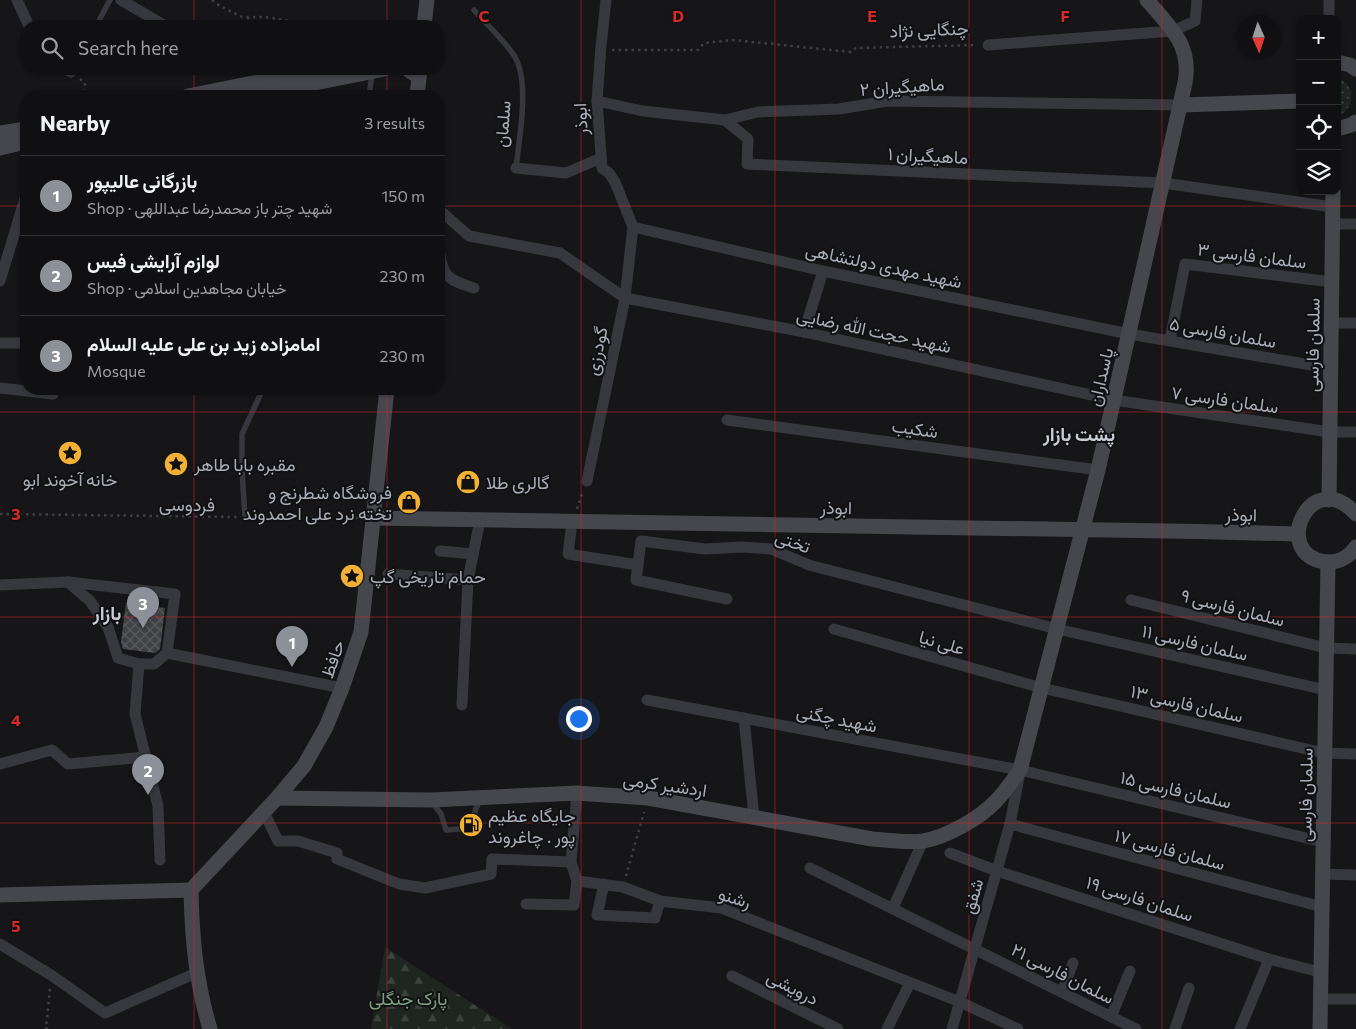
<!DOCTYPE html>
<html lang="en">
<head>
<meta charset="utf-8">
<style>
	body { margin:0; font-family:Commissioner,Vazirmatn,sans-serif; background:#1e1e20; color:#f1f3f6 }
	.controls { position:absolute; right:15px; top:15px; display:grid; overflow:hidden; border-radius:10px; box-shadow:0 1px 4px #0004 }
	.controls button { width:45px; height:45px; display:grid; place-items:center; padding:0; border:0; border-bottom:1px solid #303032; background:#101012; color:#f1f3f6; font:25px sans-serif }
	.compass { position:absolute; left:1236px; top:15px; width:45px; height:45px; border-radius:50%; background:#101012; box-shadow:0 1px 4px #0004; rotate:177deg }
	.you { position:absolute; left:578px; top:718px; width:18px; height:18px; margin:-12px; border:4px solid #fff; border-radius:50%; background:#1a73e8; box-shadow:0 0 0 8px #1a73e833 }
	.badge { display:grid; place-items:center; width:32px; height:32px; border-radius:50%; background:#8c9099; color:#fff; font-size:16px; font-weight:700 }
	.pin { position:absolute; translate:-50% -41px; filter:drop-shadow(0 1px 2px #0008) }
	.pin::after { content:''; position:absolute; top:26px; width:18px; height:15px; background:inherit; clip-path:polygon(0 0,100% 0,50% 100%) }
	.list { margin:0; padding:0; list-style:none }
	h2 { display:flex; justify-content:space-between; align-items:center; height:65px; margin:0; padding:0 20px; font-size:21px }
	h2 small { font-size:16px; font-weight:400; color:#9c9d9f }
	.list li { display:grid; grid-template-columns:32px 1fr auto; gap:15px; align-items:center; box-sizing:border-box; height:80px; padding:0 20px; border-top:1px solid #303032 }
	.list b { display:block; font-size:19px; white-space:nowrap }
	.list p { margin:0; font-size:16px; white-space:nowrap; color:#9c9d9f }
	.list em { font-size:16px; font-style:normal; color:#9c9d9f }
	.icon { flex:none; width:28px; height:28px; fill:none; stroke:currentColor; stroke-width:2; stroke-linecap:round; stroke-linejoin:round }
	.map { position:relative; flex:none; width:1356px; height:1029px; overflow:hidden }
	.search { position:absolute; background:#101012; box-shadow:0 1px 4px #0004; left:20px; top:20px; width:425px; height:55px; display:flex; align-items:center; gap:12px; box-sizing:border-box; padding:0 18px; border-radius:20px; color:#9c9d9f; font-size:19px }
	.panel { position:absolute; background:#101012; box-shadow:0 1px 4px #0004; left:20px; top:90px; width:425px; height:305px; border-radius:20px }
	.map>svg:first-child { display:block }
	.grass { fill:url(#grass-dots) }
	.forest { fill:url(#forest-firs) }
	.building { fill:url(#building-cross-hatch) }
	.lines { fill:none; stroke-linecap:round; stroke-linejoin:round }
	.path { stroke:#3d3f44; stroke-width:2.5; stroke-dasharray:2.5 4; stroke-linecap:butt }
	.lane { stroke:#37383d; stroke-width:5.5 }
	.street { stroke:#37383d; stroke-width:11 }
	.secondary { stroke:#45474d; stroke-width:15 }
	.grid { fill:none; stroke:#d62828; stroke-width:1; stroke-opacity:0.55 }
	.labels { text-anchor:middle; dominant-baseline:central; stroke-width:4; stroke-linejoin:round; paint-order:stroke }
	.street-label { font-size:18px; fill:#a8adb8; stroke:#111113 }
	.poi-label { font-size:18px; fill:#a8adb8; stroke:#111113; text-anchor:start }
	.park-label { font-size:18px; fill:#7fa381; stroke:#111113 }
	.neighbourhood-label { font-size:19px; font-weight:bold; fill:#c9ccd4; stroke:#111113 }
	.grid-label { font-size:16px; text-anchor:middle; font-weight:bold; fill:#d62828; stroke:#111113; stroke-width:4; stroke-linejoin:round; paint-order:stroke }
</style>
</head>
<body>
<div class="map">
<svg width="1356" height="1029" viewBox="0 0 1356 1029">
	<defs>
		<pattern id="grass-dots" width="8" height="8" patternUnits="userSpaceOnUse" patternTransform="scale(1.25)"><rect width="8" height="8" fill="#1e261f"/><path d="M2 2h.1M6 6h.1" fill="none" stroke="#3c433d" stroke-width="1.8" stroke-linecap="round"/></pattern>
		<pattern id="forest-firs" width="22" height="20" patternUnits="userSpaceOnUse" patternTransform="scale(1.25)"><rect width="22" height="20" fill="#1e261f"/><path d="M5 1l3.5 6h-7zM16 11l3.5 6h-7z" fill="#3c433d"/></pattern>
		<pattern id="building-cross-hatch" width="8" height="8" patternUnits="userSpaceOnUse" patternTransform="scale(1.25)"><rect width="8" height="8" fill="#404145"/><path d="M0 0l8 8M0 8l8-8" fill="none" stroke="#595a5e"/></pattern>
	</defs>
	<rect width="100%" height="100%" fill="#161618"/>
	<path class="grass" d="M1337 78C1356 82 1356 109 1338 116Z"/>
	<path class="forest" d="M385 947 512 1029H371Z"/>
	<path class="building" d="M126 603 165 608 160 649 155 653 123 649 121 642Z"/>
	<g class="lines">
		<g class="path">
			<path d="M212 0 220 6 242 17H265L291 21 311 26"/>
			<path d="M248 17 249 26"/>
			<path d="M612 50H698L704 43 733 40 851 52 856 48 977 45"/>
			<path d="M80 79 85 83 83 96"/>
			<path d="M577 509 583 491"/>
			<path d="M0 514 237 517"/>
			<path d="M252 517 359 518"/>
			<path d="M626 876 644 812"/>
			<path d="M48 1029 46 1028 50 989"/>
		</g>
		<g class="lane">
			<path d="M474 10C487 25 505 41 515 57 530 83 519 139 516 168"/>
			<path d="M96 26 110 0"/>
			<path d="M369 96 372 74"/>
			<path d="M245 517 242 470V434L263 389"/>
			<path d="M432 802 441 814 446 830 474 828 475 811 480 800"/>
		</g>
		<g class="street">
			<path d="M17 0 29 26"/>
			<path d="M121 0 162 24"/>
			<path d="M1329 0V19"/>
			<path d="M988 45 1173 31 1195 21 1197 0"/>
			<path d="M65 69 71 72"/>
			<path d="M597 101 643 111 725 120 758 112 839 109 888 101 1181 105"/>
			<path d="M725 120 748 139 747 164 1163 183 1333 207"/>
			<path d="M516 168 566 173 601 158"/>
			<path d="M443 213 469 236 560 253 625 298 804 332 1114 400 1330 432H1356"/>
			<path d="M1333 224H1356"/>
			<path d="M633 227 823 271 1129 334 1311 365"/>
			<path d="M439 248C442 277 448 280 474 288"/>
			<path d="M0 281 26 195"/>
			<path d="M1331 323H1356"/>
			<path d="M804 332 823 271"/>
			<path d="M1170 340 1185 264 1332 282"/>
			<path d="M0 343H24L26 339"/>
			<path d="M0 388 53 394"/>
			<path d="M727 420 1098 470"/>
			<path d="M587 481 625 298 633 227 615 182 609 173 602 168 597 101 601 46 606 0"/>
			<path d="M572 522 568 554 638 565"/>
			<path d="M440 551 473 554"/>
			<path d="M388 574 468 580"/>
			<path d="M68 582 90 601 108 627 118 658 139 664H154L167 653"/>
			<path d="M0 585 68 582 175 594 167 653 342 688"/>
			<path d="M727 599 636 580 641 541 705 549 742 547 771 549 809 565 1057 629 1326 690"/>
			<path d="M1131 600 1326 648 1356 649"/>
			<path d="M834 629 1042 688 1324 753 1356 754"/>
			<path d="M139 664 135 714 158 806 160 860"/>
			<path d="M647 700 1020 770 1323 842"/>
			<path d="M462 705 468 580 480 520"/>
			<path d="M744 718 754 817"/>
			<path d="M0 764 52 750 68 764 146 757"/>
			<path d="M577 793 571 862 577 881 623 887 660 901 721 908 960 1002 1018 1029"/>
			<path d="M264 812 278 841H298L337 853V859L399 884 425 888 491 874 492 859 571 862"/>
			<path d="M1010 824 1322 907"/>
			<path d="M950 853 997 871 1269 959 1320 972"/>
			<path d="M810 868 1136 1029"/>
			<path d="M1322 874 1356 875"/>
			<path d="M604 884 597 915 655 918 660 901"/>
			<path d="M526 904 574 905 577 881"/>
			<path d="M893 908 923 841"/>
			<path d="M0 944 51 975 105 1013 196 973"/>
			<path d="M732 976 838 1029"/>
			<path d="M1062 992 1073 963"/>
			<path d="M1320 999H1356"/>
			<path d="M1111 1017 1130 971"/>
			<path d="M887 1029 910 983"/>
			<path d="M952 1029 1010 824 1020 772"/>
			<path d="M1175 1029 1189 988"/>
			<path d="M1240 1029 1269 959"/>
		</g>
		<g class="secondary">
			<path d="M424 26 427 0"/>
			<path d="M1337 62 1350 65 1356 69"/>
			<path d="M407 69 419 77"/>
			<path d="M188 96 323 69"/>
			<path d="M250 96 385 69"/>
			<path d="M417 96 420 69"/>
			<path d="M1181 105 1300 101"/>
			<path d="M1337 129 1351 125 1356 122"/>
			<path d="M0 133 26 129"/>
			<path d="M0 148 26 142"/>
			<path d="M1329 500 1333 191"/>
			<path d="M1356 514C1311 464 1269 555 1326 562 1338 563 1349 557 1356 547"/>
			<path d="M373 518C682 524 990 526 1298 534"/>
			<path d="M277 798 431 800 577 793 648 798 872 839C889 840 906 843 923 841 947 837 980 818 996 801 1005 792 1013 780 1020 770L1098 470 1185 83C1192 45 1170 27 1147 0"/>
			<path d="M191 890 277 798 304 766 326 727 342 688 361 632 387 389"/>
			<path d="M191 890C192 939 196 982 210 1029"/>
			<path d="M0 895 191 890"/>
			<path d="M1320 1029 1328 562"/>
		</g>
	</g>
	<path class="grid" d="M194 0V26M387 0V26M581 0V1029M775 0V1029M969 0V1029M1162 0V1029M194 69V96M387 69V96M0 206H26M439 206H1356M194 389V1029M387 389V1029M0 412H1356M0 617H1356M0 823H1356"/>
	<defs>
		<g id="sight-disc" transform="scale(1.25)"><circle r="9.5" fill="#f2b134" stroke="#111113"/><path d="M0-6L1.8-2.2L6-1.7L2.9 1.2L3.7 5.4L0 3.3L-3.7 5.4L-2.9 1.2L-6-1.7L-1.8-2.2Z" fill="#111"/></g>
		<g id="shop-disc" transform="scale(1.25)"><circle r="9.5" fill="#f2b134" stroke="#111113"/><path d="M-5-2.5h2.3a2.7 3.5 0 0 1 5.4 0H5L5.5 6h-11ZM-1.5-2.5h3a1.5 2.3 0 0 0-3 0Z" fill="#111"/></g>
		<g id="fuel-disc" transform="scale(1.25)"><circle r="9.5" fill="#f2b134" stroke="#111113"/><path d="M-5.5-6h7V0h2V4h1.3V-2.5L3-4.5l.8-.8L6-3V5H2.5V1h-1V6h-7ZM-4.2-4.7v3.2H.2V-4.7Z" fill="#111"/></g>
	</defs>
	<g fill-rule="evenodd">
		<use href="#sight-disc" x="70" y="453"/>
		<use href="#sight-disc" x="176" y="464"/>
		<use href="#shop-disc" x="468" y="482"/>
		<use href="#shop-disc" x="409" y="502"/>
		<use href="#sight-disc" x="352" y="576"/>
		<use href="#fuel-disc" x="471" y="825"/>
	</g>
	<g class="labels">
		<g class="street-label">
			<text transform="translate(929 29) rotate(-2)">چنگایی نژاد</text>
			<text transform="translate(902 86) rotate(-4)">ماهیگیران ۲</text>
			<text transform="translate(580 119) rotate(-93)">ابوذر</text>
			<text transform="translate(502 124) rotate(-86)">سلمان</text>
			<text transform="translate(928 155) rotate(3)">ماهیگیران ۱</text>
			<text transform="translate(1252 255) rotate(7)">سلمان فارسی ۳</text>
			<text transform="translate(884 265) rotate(12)">شهید مهدی دولتشاهی</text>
			<text transform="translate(874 330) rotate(12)">شهید حجت الله رضایی</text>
			<text transform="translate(1223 332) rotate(10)">سلمان فارسی ۵</text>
			<text transform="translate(1312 345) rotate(-89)">سلمان فارسی</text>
			<text transform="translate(596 351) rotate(-78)">گودرزی</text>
			<text transform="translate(1100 377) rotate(-77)">پاسداران</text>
			<text transform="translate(1225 399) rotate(8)">سلمان فارسی ۷</text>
			<text transform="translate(915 428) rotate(8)">شکیب</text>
			<text transform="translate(187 504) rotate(1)">فردوسی</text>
			<text transform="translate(836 507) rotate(1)">ابوذر</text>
			<text transform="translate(1241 514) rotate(1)">ابوذر</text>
			<text transform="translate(793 541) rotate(19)">تختی</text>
			<text transform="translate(1233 607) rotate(14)">سلمان فارسی ۹</text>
			<text transform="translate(942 642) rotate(16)">علی نیا</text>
			<text transform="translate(1195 642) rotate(13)">سلمان فارسی ۱۱</text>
			<text transform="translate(332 659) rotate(-71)">حافظ</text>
			<text transform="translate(1187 703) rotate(13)">سلمان فارسی ۱۳</text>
			<text transform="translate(837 718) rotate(11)">شهید چگنی</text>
			<text transform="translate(665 784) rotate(8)">اردشیر کرمی</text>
			<text transform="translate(1176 789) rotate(13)">سلمان فارسی ۱۵</text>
			<text transform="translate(1305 795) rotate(-89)">سلمان فارسی</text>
			<text transform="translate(1170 849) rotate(15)">سلمان فارسی ۱۷</text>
			<text transform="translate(972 896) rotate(-74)">شفق</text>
			<text transform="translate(735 897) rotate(17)">رشنو</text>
			<text transform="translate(1140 898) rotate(18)">سلمان فارسی ۱۹</text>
			<text transform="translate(1063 973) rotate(27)">سلمان فارسی ۲۱</text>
			<text transform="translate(793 987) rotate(27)">درویشی</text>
		</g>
		<g class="poi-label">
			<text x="194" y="464">مقبره بابا طاهر</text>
			<text x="70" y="479" text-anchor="middle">خانه آخوند ابو</text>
			<text x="486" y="482">گالری طلا</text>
			<text x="392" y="492" text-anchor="end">فروشگاه شطرنج و<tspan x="392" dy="21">تخته نرد علی احمدوند</tspan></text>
			<text x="370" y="576">حمام تاریخی گپ</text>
			<text x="488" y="815">جایگاه عظیم<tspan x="488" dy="21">پور . چاغروند</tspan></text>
		</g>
		<g class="park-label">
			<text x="408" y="998">پارک جنگلی</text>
		</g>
		<g class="neighbourhood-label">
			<text x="1079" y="433">پشت بازار</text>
			<text x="107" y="612">بازار</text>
		</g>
	</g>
	<g class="grid-label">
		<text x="484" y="22">C</text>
		<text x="678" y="22">D</text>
		<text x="872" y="22">E</text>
		<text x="1065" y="22">F</text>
		<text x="16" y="520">3</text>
		<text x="16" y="726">4</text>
		<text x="16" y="932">5</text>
	</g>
</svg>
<div class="controls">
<button>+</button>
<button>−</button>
<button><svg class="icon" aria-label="locate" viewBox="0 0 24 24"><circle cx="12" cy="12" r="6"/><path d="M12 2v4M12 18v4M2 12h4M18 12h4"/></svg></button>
<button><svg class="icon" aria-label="layers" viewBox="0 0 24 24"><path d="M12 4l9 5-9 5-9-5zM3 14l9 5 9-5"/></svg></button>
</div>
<svg class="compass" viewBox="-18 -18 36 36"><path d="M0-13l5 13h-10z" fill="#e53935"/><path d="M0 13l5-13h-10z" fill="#9c9d9f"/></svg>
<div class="you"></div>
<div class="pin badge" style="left:292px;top:667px">1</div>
<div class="pin badge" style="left:148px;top:795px">2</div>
<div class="pin badge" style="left:143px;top:628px">3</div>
<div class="search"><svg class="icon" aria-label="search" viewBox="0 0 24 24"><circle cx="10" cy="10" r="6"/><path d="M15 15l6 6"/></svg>Search here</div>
<section class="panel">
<h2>Nearby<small>3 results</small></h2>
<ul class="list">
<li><span class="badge">1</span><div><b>بازرگانی عالیپور</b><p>Shop · شهید چتر باز محمدرضا عبداللهی</p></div><em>150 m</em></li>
<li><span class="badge">2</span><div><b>لوازم آرایشی فیس</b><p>Shop · خیابان مجاهدین اسلامی</p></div><em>230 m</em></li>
<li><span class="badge">3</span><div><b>امامزاده زید بن علی علیه السلام</b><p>Mosque</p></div><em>230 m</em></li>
</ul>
</section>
</div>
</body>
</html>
